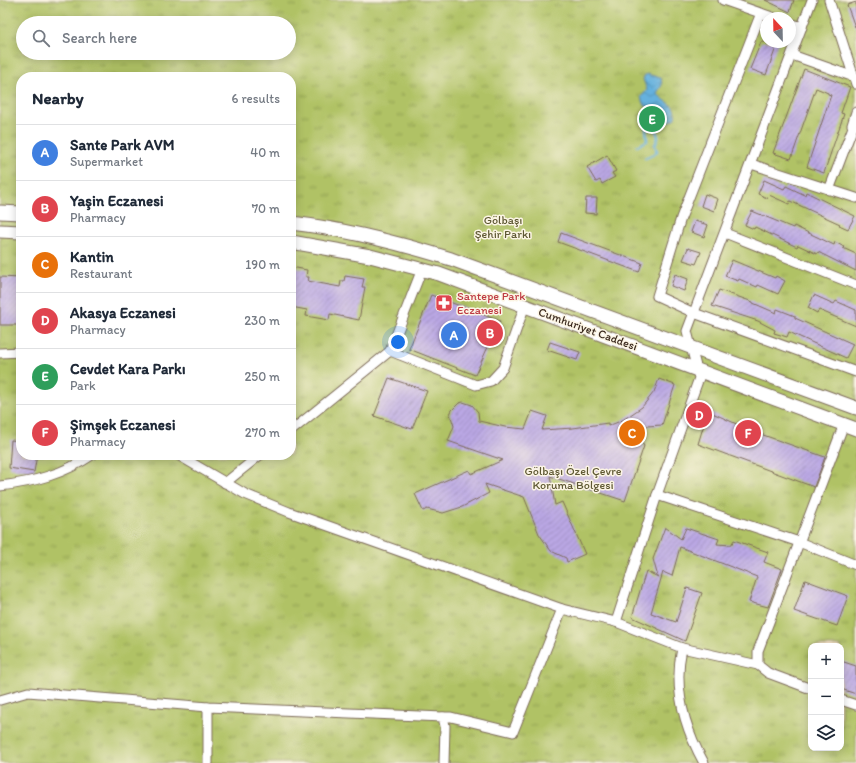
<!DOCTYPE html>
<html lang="en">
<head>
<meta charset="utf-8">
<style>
	body { margin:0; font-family:Itim,sans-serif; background:#f2f2f3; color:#1f2937 }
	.controls { position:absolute; right:12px; bottom:12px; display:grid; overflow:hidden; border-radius:8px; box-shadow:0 2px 10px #0003 }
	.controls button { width:36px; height:36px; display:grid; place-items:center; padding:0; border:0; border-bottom:1px solid #e0e1e3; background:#fff; color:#1f2937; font:20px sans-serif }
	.compass { position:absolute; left:760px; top:12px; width:36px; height:36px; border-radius:50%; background:#fff; box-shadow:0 2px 10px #0003; rotate:338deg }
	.you { position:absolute; left:398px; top:342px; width:14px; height:14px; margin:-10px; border:3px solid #fff; border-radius:50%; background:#1a73e8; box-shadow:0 0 0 6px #1a73e833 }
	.badge { display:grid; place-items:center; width:26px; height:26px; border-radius:50%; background:#7c3aed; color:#fff; font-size:13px; font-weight:700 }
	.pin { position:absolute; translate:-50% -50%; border:2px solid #fff; box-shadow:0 1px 4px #0006 }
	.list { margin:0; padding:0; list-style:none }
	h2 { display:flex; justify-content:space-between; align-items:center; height:52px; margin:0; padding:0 16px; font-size:17px }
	h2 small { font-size:13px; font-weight:400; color:#747a83 }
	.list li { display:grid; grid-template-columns:26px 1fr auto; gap:12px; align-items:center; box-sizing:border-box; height:56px; padding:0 16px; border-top:1px solid #e0e1e3 }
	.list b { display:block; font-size:15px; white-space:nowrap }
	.list p { margin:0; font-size:13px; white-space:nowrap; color:#747a83 }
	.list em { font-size:13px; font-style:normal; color:#747a83 }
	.icon { flex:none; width:22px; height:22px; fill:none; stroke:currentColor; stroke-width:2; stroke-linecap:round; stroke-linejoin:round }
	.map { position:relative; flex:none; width:856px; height:763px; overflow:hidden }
	.search { position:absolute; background:#fff; box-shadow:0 2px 10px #0003; left:16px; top:16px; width:280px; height:44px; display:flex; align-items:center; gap:10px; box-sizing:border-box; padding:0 14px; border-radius:22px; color:#747a83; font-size:15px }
	.panel { position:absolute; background:#fff; box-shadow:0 2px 10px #0003; left:16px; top:72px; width:280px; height:388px; border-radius:16px }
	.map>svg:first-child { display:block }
	.park { fill:url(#park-tufts); stroke:#767642; fill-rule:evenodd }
	.water { fill:url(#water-waves); stroke:#506e7e }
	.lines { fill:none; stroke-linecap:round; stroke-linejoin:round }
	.stream { stroke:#65b1de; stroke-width:2.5 }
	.building { fill:url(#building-hatch) }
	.street-casing { stroke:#7c6a58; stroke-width:11 }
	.secondary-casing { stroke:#7c6a58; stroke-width:15 }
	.street { stroke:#fff; stroke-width:9 }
	.secondary { stroke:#fff; stroke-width:13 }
	.labels { text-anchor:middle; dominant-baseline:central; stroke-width:3; stroke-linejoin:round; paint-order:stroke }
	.park-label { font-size:12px; fill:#5e5833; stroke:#fcf5e5 }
	.health-label { font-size:12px; fill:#be3a42; stroke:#fcf5e5; text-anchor:start }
	.street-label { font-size:12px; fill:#3b2a1e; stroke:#fcf5e5 }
</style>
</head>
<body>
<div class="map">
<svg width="856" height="763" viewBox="0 0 856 763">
	<defs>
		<pattern id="park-tufts" width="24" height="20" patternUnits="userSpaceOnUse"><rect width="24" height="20" fill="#b0c265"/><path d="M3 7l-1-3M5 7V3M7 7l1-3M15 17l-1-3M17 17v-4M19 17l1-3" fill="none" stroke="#909e53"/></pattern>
		<pattern id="water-waves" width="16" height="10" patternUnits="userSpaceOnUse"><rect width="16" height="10" fill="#65b1de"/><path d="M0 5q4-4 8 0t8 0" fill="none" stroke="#5490b3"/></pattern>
		<pattern id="building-hatch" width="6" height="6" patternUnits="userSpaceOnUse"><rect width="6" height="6" fill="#baa7e4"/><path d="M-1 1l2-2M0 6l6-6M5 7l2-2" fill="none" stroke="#9888b8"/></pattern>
	</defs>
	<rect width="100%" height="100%" fill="#fcf5e5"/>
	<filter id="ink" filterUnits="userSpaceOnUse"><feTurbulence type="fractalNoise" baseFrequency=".025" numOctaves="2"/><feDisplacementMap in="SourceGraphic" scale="8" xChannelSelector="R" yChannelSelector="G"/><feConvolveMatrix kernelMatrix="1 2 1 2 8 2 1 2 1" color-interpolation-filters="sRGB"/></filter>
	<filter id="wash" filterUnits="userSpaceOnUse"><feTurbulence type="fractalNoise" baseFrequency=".012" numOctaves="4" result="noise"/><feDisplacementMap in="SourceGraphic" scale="16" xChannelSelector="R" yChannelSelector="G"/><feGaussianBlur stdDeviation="0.9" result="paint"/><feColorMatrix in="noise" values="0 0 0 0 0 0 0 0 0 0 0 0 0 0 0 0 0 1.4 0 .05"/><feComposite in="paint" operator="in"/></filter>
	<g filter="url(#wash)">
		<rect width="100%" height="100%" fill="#f5e0c5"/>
		<path class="park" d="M0 0H856V763H0ZM766 18H790V42H766ZM23 23H289V53H23ZM21 77H291V455H21ZM811 646H841V748H811Z"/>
		<path class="water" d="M647 74 661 78 662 85 657 93C663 102 678 104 675 118L671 121H663L655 112 643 104 641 97 647 90 643 79 645 75Z"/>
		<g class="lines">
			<g class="stream">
				<path d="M637 146 647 141 646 127 655 123 660 118"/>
				<path d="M645 158 654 154 657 151 655 145 658 138 655 123"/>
			</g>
		</g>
		<g id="blocks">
			<g class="building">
				<path d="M765 0H794L790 12Z"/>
				<path d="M856 2V27H855L847 5Z"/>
				<path d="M761 42H778L766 75 750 69Z"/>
				<path d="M804 69 850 87 841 113 844 114 824 173 807 167 831 95 828 94V93L816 88 791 159 773 153Z"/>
				<path d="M607 155 616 171 612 173 615 177 602 184 600 180 596 182 587 167Z"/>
				<path d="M764 180 784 189 786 186 805 195 806 192 855 216 848 229 839 225 840 224 790 201 789 204 769 195 767 198 758 194Z"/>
				<path d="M705 194 718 199 714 211 701 206Z"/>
				<path d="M586 198H597L596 214 585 213Z"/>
				<path d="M752 211 793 228 794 226 834 245 835 242 844 247 843 248 856 254V271L818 252 817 254 798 245 797 247 755 227 754 229 745 225Z"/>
				<path d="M695 221 708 225 704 237 691 232Z"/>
				<path d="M561 233 642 263 639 272 558 242Z"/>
				<path d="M688 248 701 252 696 264 683 260Z"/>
				<path d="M732 260 775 278 776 276 785 281 778 294 758 285 757 287 739 279 738 281 725 276Z"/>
				<path d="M291 267 307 270 306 277H309L308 281 340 287 341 281H344L345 276 364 279 362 287H365L359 320 330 314 329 320 306 316 307 310 291 307Z"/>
				<path d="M675 274 688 279 684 291 671 286Z"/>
				<path d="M0 277 21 278V325H0Z"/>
				<path d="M719 290 753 302V303L776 313 777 309 795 316V318L853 344 846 358 789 332 787 337 774 333 775 330 758 321 712 306Z"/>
				<path d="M431 295 500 321 475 375 409 349Z"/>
				<path d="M814 295 834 304 836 301 856 310V326L819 310 817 313 808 308Z"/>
				<path d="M550 342 580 352 577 360 547 350Z"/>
				<path d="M389 378 427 391 412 429 374 416Z"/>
				<path d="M659 379 675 385 662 425 647 426 634 431 644 446 625 501 550 476 555 505 562 502 585 554 567 562 566 558 551 551 539 534 524 497 485 484 489 493 462 507 443 513 427 509 423 511 415 494 469 470 471 474 503 460 448 441 454 426 450 414 452 410 459 403 463 402 472 405 478 412 479 421 505 427 525 429 532 411 547 416 542 430 573 428 608 423V426L623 420 642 407 654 392Z"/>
				<path d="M708 411 752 431 825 457 814 487 698 444Z"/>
				<path d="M11 440 21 441V455H37L34 472 9 468Z"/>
				<path d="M665 527 681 539 686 528 719 539 717 544 731 545 734 540 768 552 764 562 782 569 768 607 749 602 757 577 680 547 672 576 663 572 651 613 676 622 687 588 702 593 685 641 632 617 646 571 658 577 653 559Z"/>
				<path d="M805 580 848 596 837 626 794 611Z"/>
				<path d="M841 661 856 666V694L841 689Z"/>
			</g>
		</g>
	</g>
	<g filter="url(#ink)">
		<use href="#blocks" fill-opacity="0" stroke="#7c6a58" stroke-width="1"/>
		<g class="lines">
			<g class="street-casing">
				<g id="street">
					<path d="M723 0 775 18"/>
					<path d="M829 0 856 84"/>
					<path d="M761 13 681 218 657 296 694 313 856 372"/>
					<path d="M790 23 802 27"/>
					<path d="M792 55 854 77"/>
					<path d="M751 164 856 198"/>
					<path d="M829 190 853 127 852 125 856 112"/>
					<path d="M725 233 856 285"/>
					<path d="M422 269 390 351 476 385 491 381 503 368 525 305"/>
					<path d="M0 353 21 352"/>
					<path d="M291 431 390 351"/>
					<path d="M178 455 245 494 289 512 562 609 616 622"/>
					<path d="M225 483 260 455"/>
					<path d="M0 486C34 482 64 474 92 455"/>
					<path d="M657 495 799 542 856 565"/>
					<path d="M682 648C673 689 684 727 704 763"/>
					<path d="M758 665 682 648 616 622 657 495 699 378 687 331 812 0"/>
					<path d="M811 689 768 673 758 665V651L844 424"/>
					<path d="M0 700 28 692 208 707 443 717 445 726 444 763"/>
					<path d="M841 700 856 705"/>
					<path d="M208 707V763"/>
					<path d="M443 717H451L513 732 562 609"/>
				</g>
			</g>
			<g class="secondary-casing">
				<g id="secondary">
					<path d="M0 212 21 213"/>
					<path d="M291 223C346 229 399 243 451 259L856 408"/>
					<path d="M0 231 21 232"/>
					<path d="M291 242 370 256 439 274 856 429"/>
				</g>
			</g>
			<use href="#street" class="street"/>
			<use href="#secondary" class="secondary"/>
		</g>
	</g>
	<defs>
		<g id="pharmacy-square" transform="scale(0.9)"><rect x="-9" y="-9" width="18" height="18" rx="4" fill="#e0444e" stroke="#fcf5e5"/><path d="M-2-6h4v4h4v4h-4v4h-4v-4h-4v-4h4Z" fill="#fff"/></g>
	</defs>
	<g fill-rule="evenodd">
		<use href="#pharmacy-square" x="444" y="303"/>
	</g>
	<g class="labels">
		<g class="park-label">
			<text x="503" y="220">Gölbaşı<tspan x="503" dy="14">Şehir Parkı</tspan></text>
			<text x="573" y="471">Gölbaşı Özel Çevre<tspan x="573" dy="14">Koruma Bölgesi</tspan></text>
		</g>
		<g class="health-label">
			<text x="457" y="296">Santepe Park<tspan x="457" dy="14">Eczanesi</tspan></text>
		</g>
		<g class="street-label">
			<text transform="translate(588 329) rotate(20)">Cumhuriyet Caddesi</text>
		</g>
	</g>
</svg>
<div class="controls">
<button>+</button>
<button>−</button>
<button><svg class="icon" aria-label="layers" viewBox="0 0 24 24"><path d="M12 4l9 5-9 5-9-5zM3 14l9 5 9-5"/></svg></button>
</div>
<svg class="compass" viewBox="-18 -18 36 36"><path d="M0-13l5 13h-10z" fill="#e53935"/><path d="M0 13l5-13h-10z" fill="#747a83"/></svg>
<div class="you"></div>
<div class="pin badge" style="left:454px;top:335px;background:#3f7fe0">A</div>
<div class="pin badge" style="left:490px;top:333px;background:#e0444e">B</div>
<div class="pin badge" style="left:632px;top:433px;background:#e8710a">C</div>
<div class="pin badge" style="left:699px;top:415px;background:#e0444e">D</div>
<div class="pin badge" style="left:652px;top:119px;background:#2e9e5b">E</div>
<div class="pin badge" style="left:748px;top:433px;background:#e0444e">F</div>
<div class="search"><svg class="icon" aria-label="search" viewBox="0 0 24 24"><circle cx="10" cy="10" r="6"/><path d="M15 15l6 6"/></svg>Search here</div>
<section class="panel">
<h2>Nearby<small>6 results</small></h2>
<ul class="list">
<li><span class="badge" style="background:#3f7fe0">A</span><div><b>Sante Park AVM</b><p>Supermarket</p></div><em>40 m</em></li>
<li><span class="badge" style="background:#e0444e">B</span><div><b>Yaşin Eczanesi</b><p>Pharmacy</p></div><em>70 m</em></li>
<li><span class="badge" style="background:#e8710a">C</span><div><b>Kantin</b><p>Restaurant</p></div><em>190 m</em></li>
<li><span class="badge" style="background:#e0444e">D</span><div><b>Akasya Eczanesi</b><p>Pharmacy</p></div><em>230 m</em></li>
<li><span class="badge" style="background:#2e9e5b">E</span><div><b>Cevdet Kara Parkı</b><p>Park</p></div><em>250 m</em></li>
<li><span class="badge" style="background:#e0444e">F</span><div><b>Şimşek Eczanesi</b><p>Pharmacy</p></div><em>270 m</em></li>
</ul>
</section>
</div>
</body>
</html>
